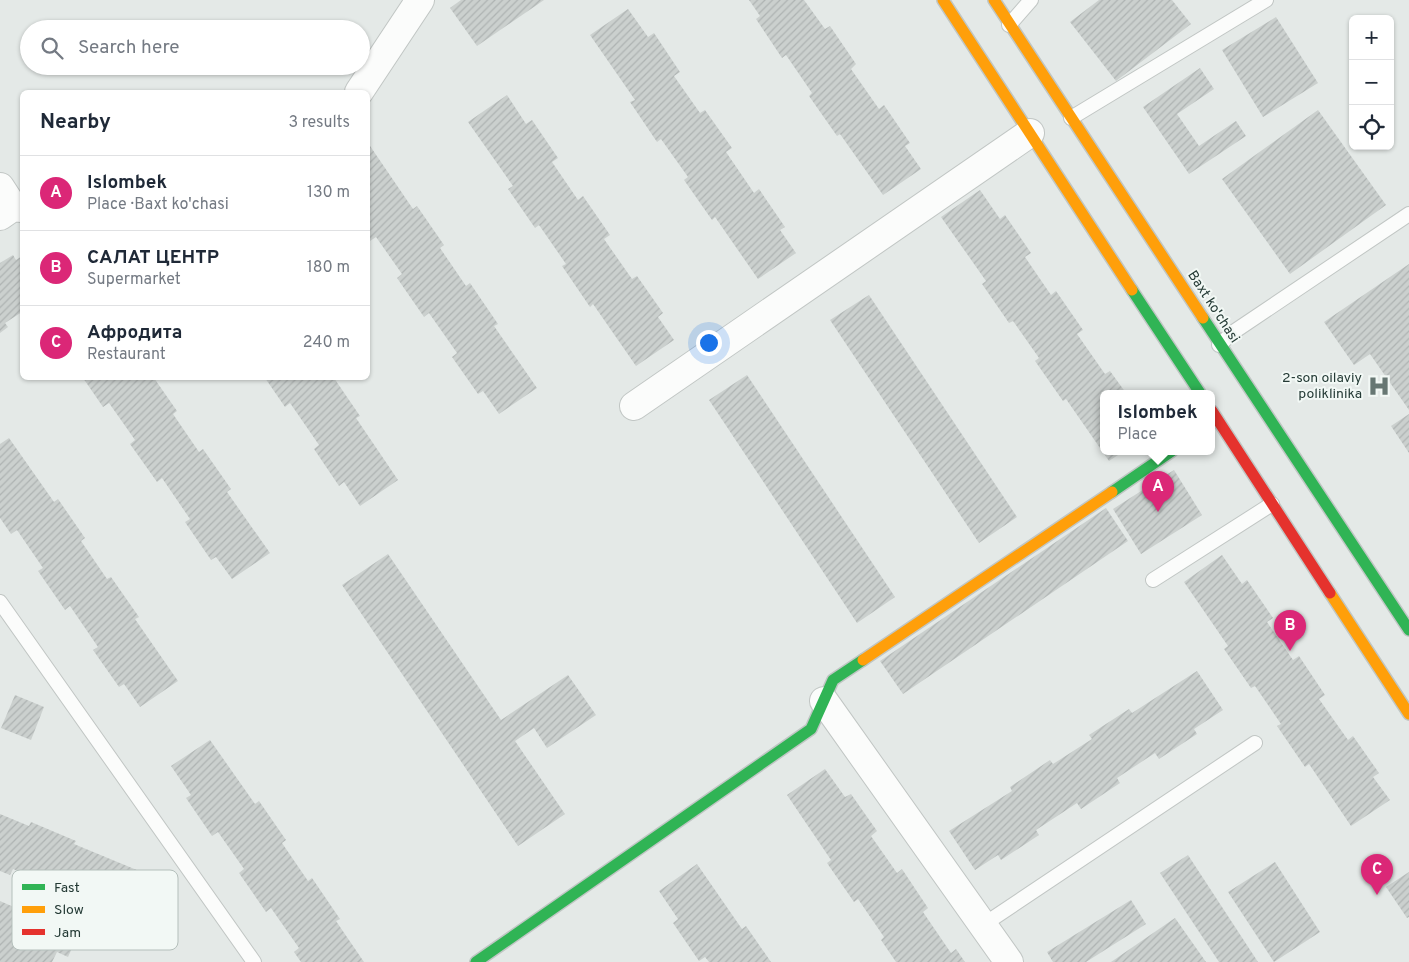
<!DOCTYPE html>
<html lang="en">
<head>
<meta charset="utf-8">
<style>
	body { margin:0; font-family:Overpass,sans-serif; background:#f2f2f3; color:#1f2937 }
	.controls { position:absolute; right:15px; top:15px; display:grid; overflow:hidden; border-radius:8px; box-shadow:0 1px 4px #0004 }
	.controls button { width:45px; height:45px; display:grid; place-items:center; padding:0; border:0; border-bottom:1px solid #e0e1e3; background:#fff; color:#1f2937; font:25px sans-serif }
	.you { position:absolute; left:708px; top:342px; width:18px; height:18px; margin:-12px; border:4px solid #fff; border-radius:50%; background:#1a73e8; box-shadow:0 0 0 8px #1a73e833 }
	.badge { display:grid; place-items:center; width:32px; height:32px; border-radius:50%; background:#db2777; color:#fff; font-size:16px; font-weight:700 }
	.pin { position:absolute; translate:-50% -41px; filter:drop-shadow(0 1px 2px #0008) }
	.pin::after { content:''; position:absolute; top:26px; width:18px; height:15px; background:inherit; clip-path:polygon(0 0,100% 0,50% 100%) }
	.popup { position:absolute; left:1100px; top:390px; width:115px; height:65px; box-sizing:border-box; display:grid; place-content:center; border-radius:8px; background:#fff; filter:drop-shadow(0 1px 4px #0005); font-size:16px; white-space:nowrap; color:#747a83 }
	.popup b { font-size:19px; color:#1f2937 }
	.popup::after { content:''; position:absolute; left:50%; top:100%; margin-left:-10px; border:10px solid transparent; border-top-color:#fff }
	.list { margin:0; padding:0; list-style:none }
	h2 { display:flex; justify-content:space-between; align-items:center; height:65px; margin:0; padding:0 20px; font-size:21px }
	h2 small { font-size:16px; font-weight:400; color:#747a83 }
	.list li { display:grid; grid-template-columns:32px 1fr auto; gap:15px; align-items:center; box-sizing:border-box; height:75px; padding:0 20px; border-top:1px solid #e0e1e3 }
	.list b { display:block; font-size:19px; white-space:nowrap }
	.list p { margin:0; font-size:16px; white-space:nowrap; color:#747a83 }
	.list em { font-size:16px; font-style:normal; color:#747a83 }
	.icon { flex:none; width:28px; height:28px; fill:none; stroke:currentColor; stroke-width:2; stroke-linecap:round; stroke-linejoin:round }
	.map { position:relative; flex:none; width:1409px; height:962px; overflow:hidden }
	.search { position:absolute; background:#fff; box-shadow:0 1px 4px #0004; left:20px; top:20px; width:350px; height:55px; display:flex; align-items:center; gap:12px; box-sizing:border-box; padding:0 18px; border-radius:28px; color:#747a83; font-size:19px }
	.panel { position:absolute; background:#fff; box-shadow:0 1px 4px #0004; left:20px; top:90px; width:350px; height:290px; border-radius:8px }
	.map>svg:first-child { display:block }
	.building { fill:url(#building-hatch) }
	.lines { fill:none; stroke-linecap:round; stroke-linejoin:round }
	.lane-casing { stroke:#c1c6c4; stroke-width:16 }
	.street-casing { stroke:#c1c6c4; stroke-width:30 }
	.fast-casing { stroke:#c0c6c4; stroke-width:14 }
	.slow-casing { stroke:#c0c6c4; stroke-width:14 }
	.jam-casing { stroke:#c0c6c4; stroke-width:14 }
	.lane { stroke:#fbfcfb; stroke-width:14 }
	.street { stroke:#fbfcfb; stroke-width:28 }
	.fast { stroke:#30b455; stroke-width:11 }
	.slow { stroke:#ff9f0a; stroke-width:11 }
	.jam { stroke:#e5322d; stroke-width:11 }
	.labels { text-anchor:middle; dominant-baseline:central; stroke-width:4; stroke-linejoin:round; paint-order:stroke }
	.street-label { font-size:14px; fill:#243a35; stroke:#f2f8f5 }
	.poi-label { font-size:14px; fill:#243a35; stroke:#f2f8f5; text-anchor:end }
	.key { fill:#f2f8f5; stroke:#b4bfbb; stroke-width:1 }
	.key-label { font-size:14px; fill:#243a35 }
</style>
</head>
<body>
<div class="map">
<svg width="1409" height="962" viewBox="0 0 1409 962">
	<defs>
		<pattern id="building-hatch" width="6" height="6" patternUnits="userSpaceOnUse" patternTransform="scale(1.25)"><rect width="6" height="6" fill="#cbd0ce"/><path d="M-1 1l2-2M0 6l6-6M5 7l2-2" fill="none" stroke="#aeb3b2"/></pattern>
	</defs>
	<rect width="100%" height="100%" fill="#e4e9e7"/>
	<g class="building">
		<path d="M461 0H544L477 46 450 8Z"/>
		<path d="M749 0H804L825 29 830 26 856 64 851 69 879 109 884 105 910 143 905 146 921 169 883 195 840 134 837 136 809 96 812 93 786 55 782 58 756 19 760 16Z"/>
		<path d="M1099 0H1172L1191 24 1116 81 1070 22Z"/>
		<path d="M628 9 648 37 654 33 680 72 674 76 700 113 705 110 732 148 726 152 754 193 759 189 785 227 780 230 796 253 758 279 715 217 712 220 684 180 688 177 661 139 657 142 630 102 635 100 590 35Z"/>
		<path d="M1276 17 1318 83 1263 117 1222 50Z"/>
		<path d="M1200 68 1214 89 1177 114 1199 146 1236 121 1246 136 1189 174 1143 107Z"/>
		<path d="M507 95 526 124 532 120 558 158 552 162 578 200 583 196 610 235 604 239 632 279 637 276 663 313 658 317 674 340 636 366 593 304 590 307 562 266 566 264 539 225 535 228 508 189 513 186 468 122Z"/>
		<path d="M1318 110 1386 205 1290 274 1222 179Z"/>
		<path d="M368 143 413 209 417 206 444 245 440 248 466 286 470 283 498 324 494 326 537 388 499 414 483 391 478 394 452 357 457 353 429 313 424 317 397 278 402 274 376 237 370 241 368 237Z"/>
		<path d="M980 190 1000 219 1005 215 1031 253 1025 257 1051 295 1056 291 1083 330 1077 334 1105 374 1110 371 1126 393H1104V451H1124L1109 461 1066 399 1063 401 1035 361 1039 358 1013 321 1009 323 982 284 986 281 941 217Z"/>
		<path d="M13 255 16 260 22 256V312L5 323 8 327 0 333V263Z"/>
		<path d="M1409 264V410L1370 354 1354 365 1324 322Z"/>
		<path d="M869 295 1017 517 979 543 830 320Z"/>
		<path d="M747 375 895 597 857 623 709 400Z"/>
		<path d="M83 378H154L177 411 173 414 199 452 203 449 231 489 227 492 270 553 232 579 216 557 211 560 185 522 190 519 162 478 157 482 130 444 135 440 109 403 103 407Z"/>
		<path d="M265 378H334L360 416 356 418 398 480 360 506 344 482 339 486 314 449 319 445 290 403 285 407Z"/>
		<path d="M1409 414V453L1391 426Z"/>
		<path d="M9 438 54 502 58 499 85 538 81 541 107 579 111 577 139 617 135 619 178 681 140 707 124 684 119 687 93 650 98 647 70 606 65 610 38 571 43 568 17 530 11 534 0 518V444Z"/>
		<path d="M1174 470 1202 515 1141 554 1113 509Z"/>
		<path d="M1106 508 1128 541 903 694 880 661Z"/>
		<path d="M388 554 501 720 568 675 596 715 547 748 534 728 515 741 565 814 518 846 342 585Z"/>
		<path d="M1222 555 1242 584 1247 580 1273 618 1267 622 1293 660 1299 656 1325 695 1319 699 1348 740 1353 736 1379 773 1373 777 1390 800 1351 826 1309 764 1305 767 1277 726 1281 724 1255 686 1251 688 1224 649 1228 646 1184 582Z"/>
		<path d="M1197 671 1223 710 1194 729 1197 734 1159 759 1155 753 1117 778 1120 783 1081 809 1077 803 1036 830 1039 835 1001 860 998 855 975 870 949 831 1012 791 1010 787 1050 760 1053 764 1092 739 1089 735 1129 709 1132 713Z"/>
		<path d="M15 695 44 707 31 740 1 728Z"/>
		<path d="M210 740 255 804 259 801 286 840 282 843 308 881 312 878 340 919 336 921 364 962H301L294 952 299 948 271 908 266 912 239 873 244 869 218 832 212 836 186 798 191 795 171 766Z"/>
		<path d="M825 769 845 797 851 794 877 831 871 836 897 873 902 869 928 908 923 912 951 953 956 949 965 962H896L881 940 884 937 858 899 854 902 827 863 831 860 787 795Z"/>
		<path d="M0 814 29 826 31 822 76 841 74 844 144 873 126 916 100 905 98 911 56 893 58 887 13 869 10 875 0 871Z"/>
		<path d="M1188 855 1258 962H1219L1160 873Z"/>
		<path d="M1275 862 1320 932 1274 962 1228 892Z"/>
		<path d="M697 864 742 929 746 926 771 962H709L705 957 699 961 673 923 678 919 659 891Z"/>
		<path d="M1409 872V917L1407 918 1386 887Z"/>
		<path d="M1131 900 1146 924 1086 962H1053L1047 952Z"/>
		<path d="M0 901 78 935 68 957 57 952 52 962H0Z"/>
		<path d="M1175 918 1206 962H1111Z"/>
	</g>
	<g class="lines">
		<g class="lane-casing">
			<g id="lane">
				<path d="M1009 25 1031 0"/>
				<path d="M1071 118 1266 0"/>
				<path d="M1219 345 1235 331 1409 214"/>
				<path d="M1153 580 1272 504"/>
				<path d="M0 602 254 962"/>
				<path d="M983 925 1255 743"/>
			</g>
		</g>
		<g class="street-casing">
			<g id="street">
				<path d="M359 92 420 0"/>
				<path d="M0 187 13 207"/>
				<path d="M0 216 13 207 22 208"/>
				<path d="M634 406 1030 133"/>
				<path d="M824 701 1009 962"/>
			</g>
		</g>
		<g class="fast-casing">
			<g id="fast">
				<path d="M1132 290 1200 393"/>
				<path d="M1203 318 1409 630"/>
				<path d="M1112 492 1172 451"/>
				<path d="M476 962 811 729 833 680 863 660"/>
			</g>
		</g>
		<g class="slow-casing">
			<g id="slow">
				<path d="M943 0 1132 290"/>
				<path d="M994 0 1203 318"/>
				<path d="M1330 593 1409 714"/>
				<path d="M863 660 1112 492"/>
			</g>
		</g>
		<g class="jam-casing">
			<path id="jam" d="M1212 411 1330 593"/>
		</g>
		<use href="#lane" class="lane"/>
		<use href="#street" class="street"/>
		<use href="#fast" class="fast"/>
		<use href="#slow" class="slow"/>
		<use href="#jam" class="jam"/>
	</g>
	<defs>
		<g id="hospital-bare" transform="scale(1.725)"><path d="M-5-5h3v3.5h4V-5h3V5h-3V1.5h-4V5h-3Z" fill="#677773" stroke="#f2f8f5" stroke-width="2.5" paint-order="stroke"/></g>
	</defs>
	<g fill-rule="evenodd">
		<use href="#hospital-bare" x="1379" y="386"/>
	</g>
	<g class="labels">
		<g class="street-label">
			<text transform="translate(1213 307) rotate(57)">Baxt ko'chasi</text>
		</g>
		<g class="poi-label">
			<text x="1362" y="378">2-son oilaviy<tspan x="1362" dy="16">poliklinika</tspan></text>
		</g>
	</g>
	<rect x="12" y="870" width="166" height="80" rx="8" class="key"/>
	<rect x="22" y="884" width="23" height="6" fill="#30b455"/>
	<rect x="22" y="906" width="23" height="7" fill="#ff9f0a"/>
	<rect x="22" y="929" width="23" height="6" fill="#e5322d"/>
	<g class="key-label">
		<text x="54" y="892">Fast</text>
		<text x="54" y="914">Slow</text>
		<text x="54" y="937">Jam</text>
	</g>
</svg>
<div class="controls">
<button>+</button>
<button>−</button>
<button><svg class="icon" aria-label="locate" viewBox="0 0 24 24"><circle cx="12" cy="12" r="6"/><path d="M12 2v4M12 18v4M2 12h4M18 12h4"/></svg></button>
</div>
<div class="you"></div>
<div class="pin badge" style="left:1158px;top:512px">A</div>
<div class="popup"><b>Islombek</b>Place</div>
<div class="pin badge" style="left:1290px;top:651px">B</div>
<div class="pin badge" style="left:1377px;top:895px">C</div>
<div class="search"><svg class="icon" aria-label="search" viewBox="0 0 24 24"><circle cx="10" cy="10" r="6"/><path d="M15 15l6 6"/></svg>Search here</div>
<section class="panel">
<h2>Nearby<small>3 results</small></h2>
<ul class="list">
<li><span class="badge">A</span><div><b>Islombek</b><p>Place · Baxt ko'chasi</p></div><em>130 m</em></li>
<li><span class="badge">B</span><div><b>САЛАТ ЦЕНТР</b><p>Supermarket</p></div><em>180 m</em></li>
<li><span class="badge">C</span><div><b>Афродита</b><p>Restaurant</p></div><em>240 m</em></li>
</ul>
</section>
</div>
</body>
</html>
